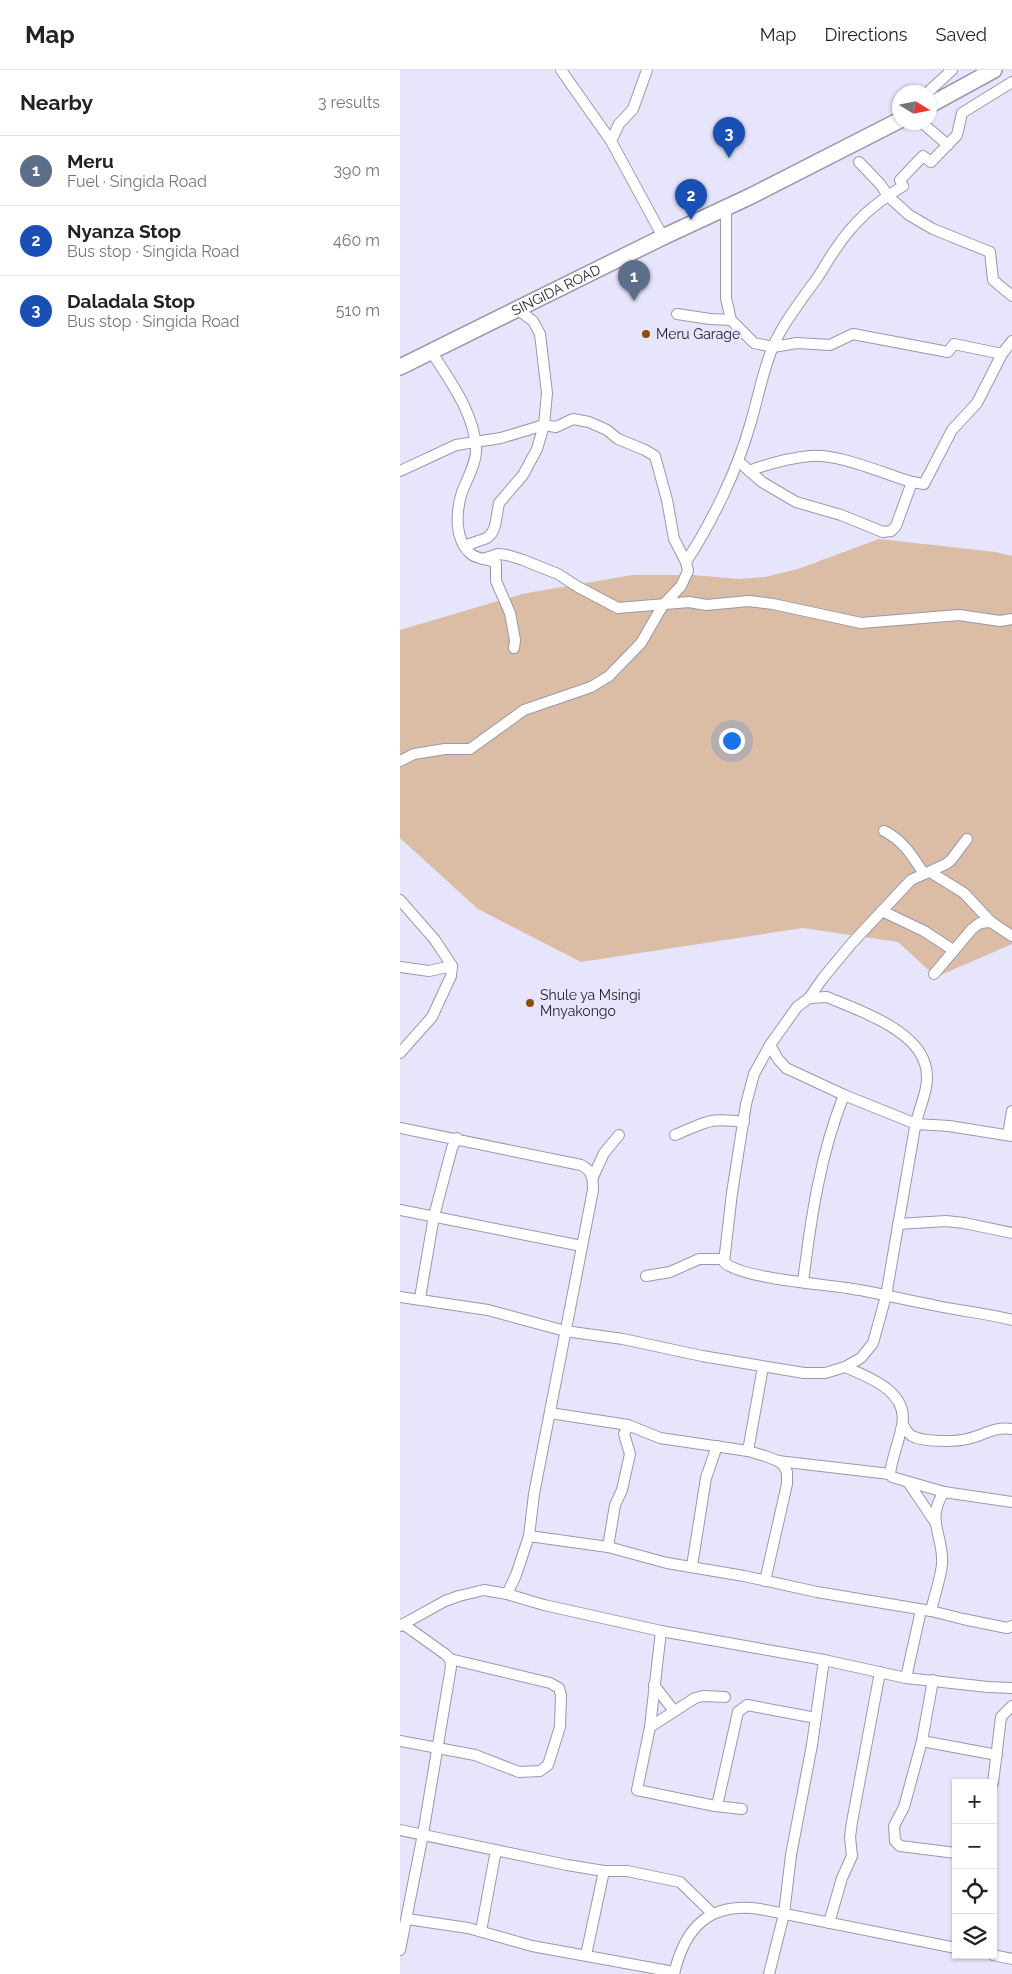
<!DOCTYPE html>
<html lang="en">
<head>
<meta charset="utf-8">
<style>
	body { margin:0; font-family:Raleway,sans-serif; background:#f2f2f2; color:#222 }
	.controls { position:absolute; right:15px; bottom:15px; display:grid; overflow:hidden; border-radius:0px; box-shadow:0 1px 4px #0004 }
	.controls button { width:45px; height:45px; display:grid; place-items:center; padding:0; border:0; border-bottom:1px solid #e0e0e0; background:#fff; color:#222; font:25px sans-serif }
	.compass { position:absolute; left:492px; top:15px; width:45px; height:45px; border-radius:50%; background:#fff; box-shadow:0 1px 4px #0004; rotate:100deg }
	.you { position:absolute; left:331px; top:670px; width:18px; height:18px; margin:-12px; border:4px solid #fff; border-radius:50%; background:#1a73e8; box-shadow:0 0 0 8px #1a73e833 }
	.badge { display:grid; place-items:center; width:32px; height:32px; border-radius:50%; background:#ea580c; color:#fff; font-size:16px; font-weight:700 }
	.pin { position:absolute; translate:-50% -41px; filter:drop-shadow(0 1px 2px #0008) }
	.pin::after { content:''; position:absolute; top:26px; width:18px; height:15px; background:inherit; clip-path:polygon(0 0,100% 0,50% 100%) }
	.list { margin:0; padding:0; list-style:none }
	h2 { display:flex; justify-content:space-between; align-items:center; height:65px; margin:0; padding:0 20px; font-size:21px }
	h2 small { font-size:16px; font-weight:400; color:#767676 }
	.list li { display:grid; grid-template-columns:32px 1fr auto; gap:15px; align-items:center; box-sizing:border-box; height:70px; padding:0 20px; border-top:1px solid #e0e0e0 }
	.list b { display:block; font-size:19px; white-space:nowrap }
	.list p { margin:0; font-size:16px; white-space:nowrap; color:#767676 }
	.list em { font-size:16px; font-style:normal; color:#767676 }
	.icon { flex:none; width:28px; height:28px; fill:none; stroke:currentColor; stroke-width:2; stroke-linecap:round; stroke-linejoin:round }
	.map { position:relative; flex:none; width:612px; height:1904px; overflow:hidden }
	header { display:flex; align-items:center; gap:30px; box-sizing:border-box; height:70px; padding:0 25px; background:#fff; border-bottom:1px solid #e0e0e0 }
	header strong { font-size:24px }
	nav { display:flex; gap:28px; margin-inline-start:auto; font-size:18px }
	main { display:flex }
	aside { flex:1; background:#fff }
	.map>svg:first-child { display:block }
	.green { fill:#dbbca4 }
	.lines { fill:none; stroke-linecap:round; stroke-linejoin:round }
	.minor-casing { stroke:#9998ac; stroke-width:12 }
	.highway-casing { stroke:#9998ac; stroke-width:18 }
	.minor { stroke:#fff; stroke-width:10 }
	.highway { stroke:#fff; stroke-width:15 }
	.poi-dot { fill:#8a4d0e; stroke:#e6e5fb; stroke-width:2 }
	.labels { text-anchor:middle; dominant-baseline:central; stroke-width:5; stroke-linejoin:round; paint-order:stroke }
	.street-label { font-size:14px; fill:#1f1e26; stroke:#e6e5fb }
	.poi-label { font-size:14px; fill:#1f1e26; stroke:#e6e5fb; text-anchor:start }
</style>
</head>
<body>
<header>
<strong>Map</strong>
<nav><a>Map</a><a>Directions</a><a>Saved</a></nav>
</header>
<main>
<aside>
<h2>Nearby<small>3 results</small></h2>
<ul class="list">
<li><span class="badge" style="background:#5c6f8a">1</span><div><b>Meru</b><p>Fuel · Singida Road</p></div><em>390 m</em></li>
<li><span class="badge" style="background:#1a4fb4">2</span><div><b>Nyanza Stop</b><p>Bus stop · Singida Road</p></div><em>460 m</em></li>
<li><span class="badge" style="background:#1a4fb4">3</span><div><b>Daladala Stop</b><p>Bus stop · Singida Road</p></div><em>510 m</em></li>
</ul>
</aside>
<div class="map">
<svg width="612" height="1904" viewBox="0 0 612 1904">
	<rect width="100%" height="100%" fill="#e6e5fb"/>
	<path class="green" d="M479 469 595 482 612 486V874L536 907 498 872 403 858 181 892 78 839 0 768V560L122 524 232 505H293L339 509 365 507 398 499Z"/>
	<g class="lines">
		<g class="minor-casing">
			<g id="minor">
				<path d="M161 0 211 71 263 167"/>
				<path d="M528 22 552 0"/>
				<path d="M521 52 548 75"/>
				<path d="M211 71 219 54 233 39 247 0"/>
				<path d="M459 92 481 115 488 126 509 145 533 159 590 182 593 210 612 226"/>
				<path d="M326 138V228L331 250 354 273 373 277 397 273 430 275 453 264 548 282 554 274 602 284"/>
				<path d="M277 244 310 249 331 250"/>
				<path d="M31 281C49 310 74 342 76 378 77 392 67 409 62 422 56 441 54 470 71 484 78 490 88 488 96 493V511L110 543 115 570 114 578"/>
				<path d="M338 391 362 412 396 432 441 445 483 462 491 461 496 456 512 412"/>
				<path d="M0 401 56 375 101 368 144 355 156 357 173 349 189 352 207 360 218 369 245 380 255 386 267 430 274 469 286 492"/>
				<path d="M349 401C368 394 389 388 410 386 438 383 484 404 512 412L524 414 552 360 577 333 602 284 612 271"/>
				<path d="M64 476 87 468 92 463 95 456 99 433 123 405 137 379 144 355 147 323 140 264 133 251 117 239"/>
				<path d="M83 489 98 484 107 485 123 490 158 504 178 517 218 538 289 532 306 535 349 531 373 534 461 553 559 545 600 551 612 549"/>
				<path d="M0 691 14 684 45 679H70L124 640 191 617 209 606 241 573 263 535 281 516 288 501 286 492C312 452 337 401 350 355 358 329 362 304 372 279 382 255 397 236 412 215 421 204 427 191 435 180 454 151 474 134 503 116L500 110 523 86 531 92 557 65 562 43 612 12"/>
				<path d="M484 761C503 770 513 787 524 804"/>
				<path d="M530 802 564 823 591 852"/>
				<path d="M0 830 35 870 52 896 51 906 32 947 0 983"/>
				<path d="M482 841 524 861 553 880"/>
				<path d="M0 897 29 901 52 896"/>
				<path d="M534 904 572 859 580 853 591 852 612 866"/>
				<path d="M409 928 423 908 452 873 511 810 546 794 551 790 567 769"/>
				<path d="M370 975 378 989 386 998 444 1025 516 1054 549 1056 612 1066"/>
				<path d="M0 1058 181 1095C193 1101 193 1109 193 1120L134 1424 129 1466 116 1505 107 1524"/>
				<path d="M275 1065C307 1052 308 1047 344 1052"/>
				<path d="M608 1065 612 1041"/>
				<path d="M193 1107 204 1083 219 1065"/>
				<path d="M0 1140 182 1176"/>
				<path d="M498 1154 546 1151 564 1153 612 1163"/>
				<path d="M246 1206 270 1202 299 1189H324"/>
				<path d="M403 1212C411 1148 420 1085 444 1025"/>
				<path d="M0 1227 88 1240 165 1261 223 1269 302 1286 404 1303H425L445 1297 461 1288 473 1273 486 1226C496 1170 505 1113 515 1057 519 1036 532 1015 525 994 515 959 458 940 427 927L409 928 397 937 370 975 354 1004 346 1034 332 1123 324 1192C339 1208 422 1214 447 1218 476 1222 504 1230 533 1235 559 1241 586 1243 612 1250"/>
				<path d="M20 1228 34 1146 52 1078 57 1068"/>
				<path d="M445 1297C469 1307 509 1322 502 1355 499 1372 492 1387 490 1404L492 1407 544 1422 612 1432"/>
				<path d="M150 1343 228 1355 260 1368 348 1381 365 1386 378 1391 383 1395 387 1402V1414L365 1511"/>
				<path d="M503 1354C505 1358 507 1363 512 1366 523 1372 555 1372 567 1369 583 1366 594 1356 612 1359"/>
				<path d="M348 1381 363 1297"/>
				<path d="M378 1391 490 1404"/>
				<path d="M508 1412 535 1452"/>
				<path d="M129 1466 208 1477 267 1493 344 1506 417 1522 531 1541 563 1549 607 1558 612 1556"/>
				<path d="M208 1477 215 1435 222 1420 230 1384 224 1364 228 1355"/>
				<path d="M292 1496 306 1408 317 1376"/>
				<path d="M531 1541C534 1527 541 1507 542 1494 544 1465 525 1451 544 1422"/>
				<path d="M0 1556 45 1531 59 1526 84 1520 107 1524 144 1535 261 1561 424 1590 506 1608 588 1617 612 1618"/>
				<path d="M261 1561 250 1657 237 1720 315 1736 342 1739"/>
				<path d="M506 1608 521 1540"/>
				<path d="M533 1610 522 1671 504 1737 494 1756 495 1771 500 1776 556 1783"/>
				<path d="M254 1615 274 1641"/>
				<path d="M250 1657 295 1628 303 1626 325 1627"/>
				<path d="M0 1671 75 1685 119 1702 140 1701 148 1695 160 1657 161 1625 159 1618 150 1613 50 1589"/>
				<path d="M522 1671 597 1685"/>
				<path d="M593 1713 601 1647 612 1636"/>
				<path d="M317 1736 338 1642 347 1635 416 1648"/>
				<path d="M0 1760 167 1795 204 1801H227L280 1812 312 1843"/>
				<path d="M7 1849 68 1858 132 1876 274 1902"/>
				<path d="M429 1853 442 1808 452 1786 450 1767 452 1752 480 1602"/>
				<path d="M81 1861 96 1780"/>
				<path d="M0 1880 23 1764 51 1597 50 1589 45 1584 3 1554"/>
				<path d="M186 1885 204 1801"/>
				<path d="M593 1885 612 1889"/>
				<path d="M274 1904C285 1857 309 1832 360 1839L556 1878"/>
				<path d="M369 1904 384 1844 391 1785 412 1675 424 1590"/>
			</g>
		</g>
		<g class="highway-casing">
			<g id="highway">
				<path d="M530 35 594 0"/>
				<path id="s1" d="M0 297 263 167 351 126 500 50"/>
			</g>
		</g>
		<use href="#minor" class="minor"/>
		<use href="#highway" class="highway"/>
	</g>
	<g class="poi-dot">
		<circle cx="246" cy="264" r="5"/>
		<circle cx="130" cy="933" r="5"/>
	</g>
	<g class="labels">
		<g class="street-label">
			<text stroke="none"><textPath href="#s1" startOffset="174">SINGIDA ROAD</textPath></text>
		</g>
		<g class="poi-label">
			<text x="256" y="264">Meru Garage</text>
			<text x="140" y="925">Shule ya Msingi<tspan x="140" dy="16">Mnyakongo</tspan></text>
		</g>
	</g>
</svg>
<div class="controls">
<button>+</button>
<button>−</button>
<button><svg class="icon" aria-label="locate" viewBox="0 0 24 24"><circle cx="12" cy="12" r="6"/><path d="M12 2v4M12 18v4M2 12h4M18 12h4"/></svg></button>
<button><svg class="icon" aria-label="layers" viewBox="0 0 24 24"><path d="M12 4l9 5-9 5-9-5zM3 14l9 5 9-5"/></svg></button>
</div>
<svg class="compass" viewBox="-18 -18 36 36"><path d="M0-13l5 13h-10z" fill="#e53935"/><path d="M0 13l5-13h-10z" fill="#767676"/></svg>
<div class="you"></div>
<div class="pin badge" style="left:234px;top:231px;background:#5c6f8a">1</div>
<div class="pin badge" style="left:291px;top:150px;background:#1a4fb4">2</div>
<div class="pin badge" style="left:329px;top:88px;background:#1a4fb4">3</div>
</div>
</main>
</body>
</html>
